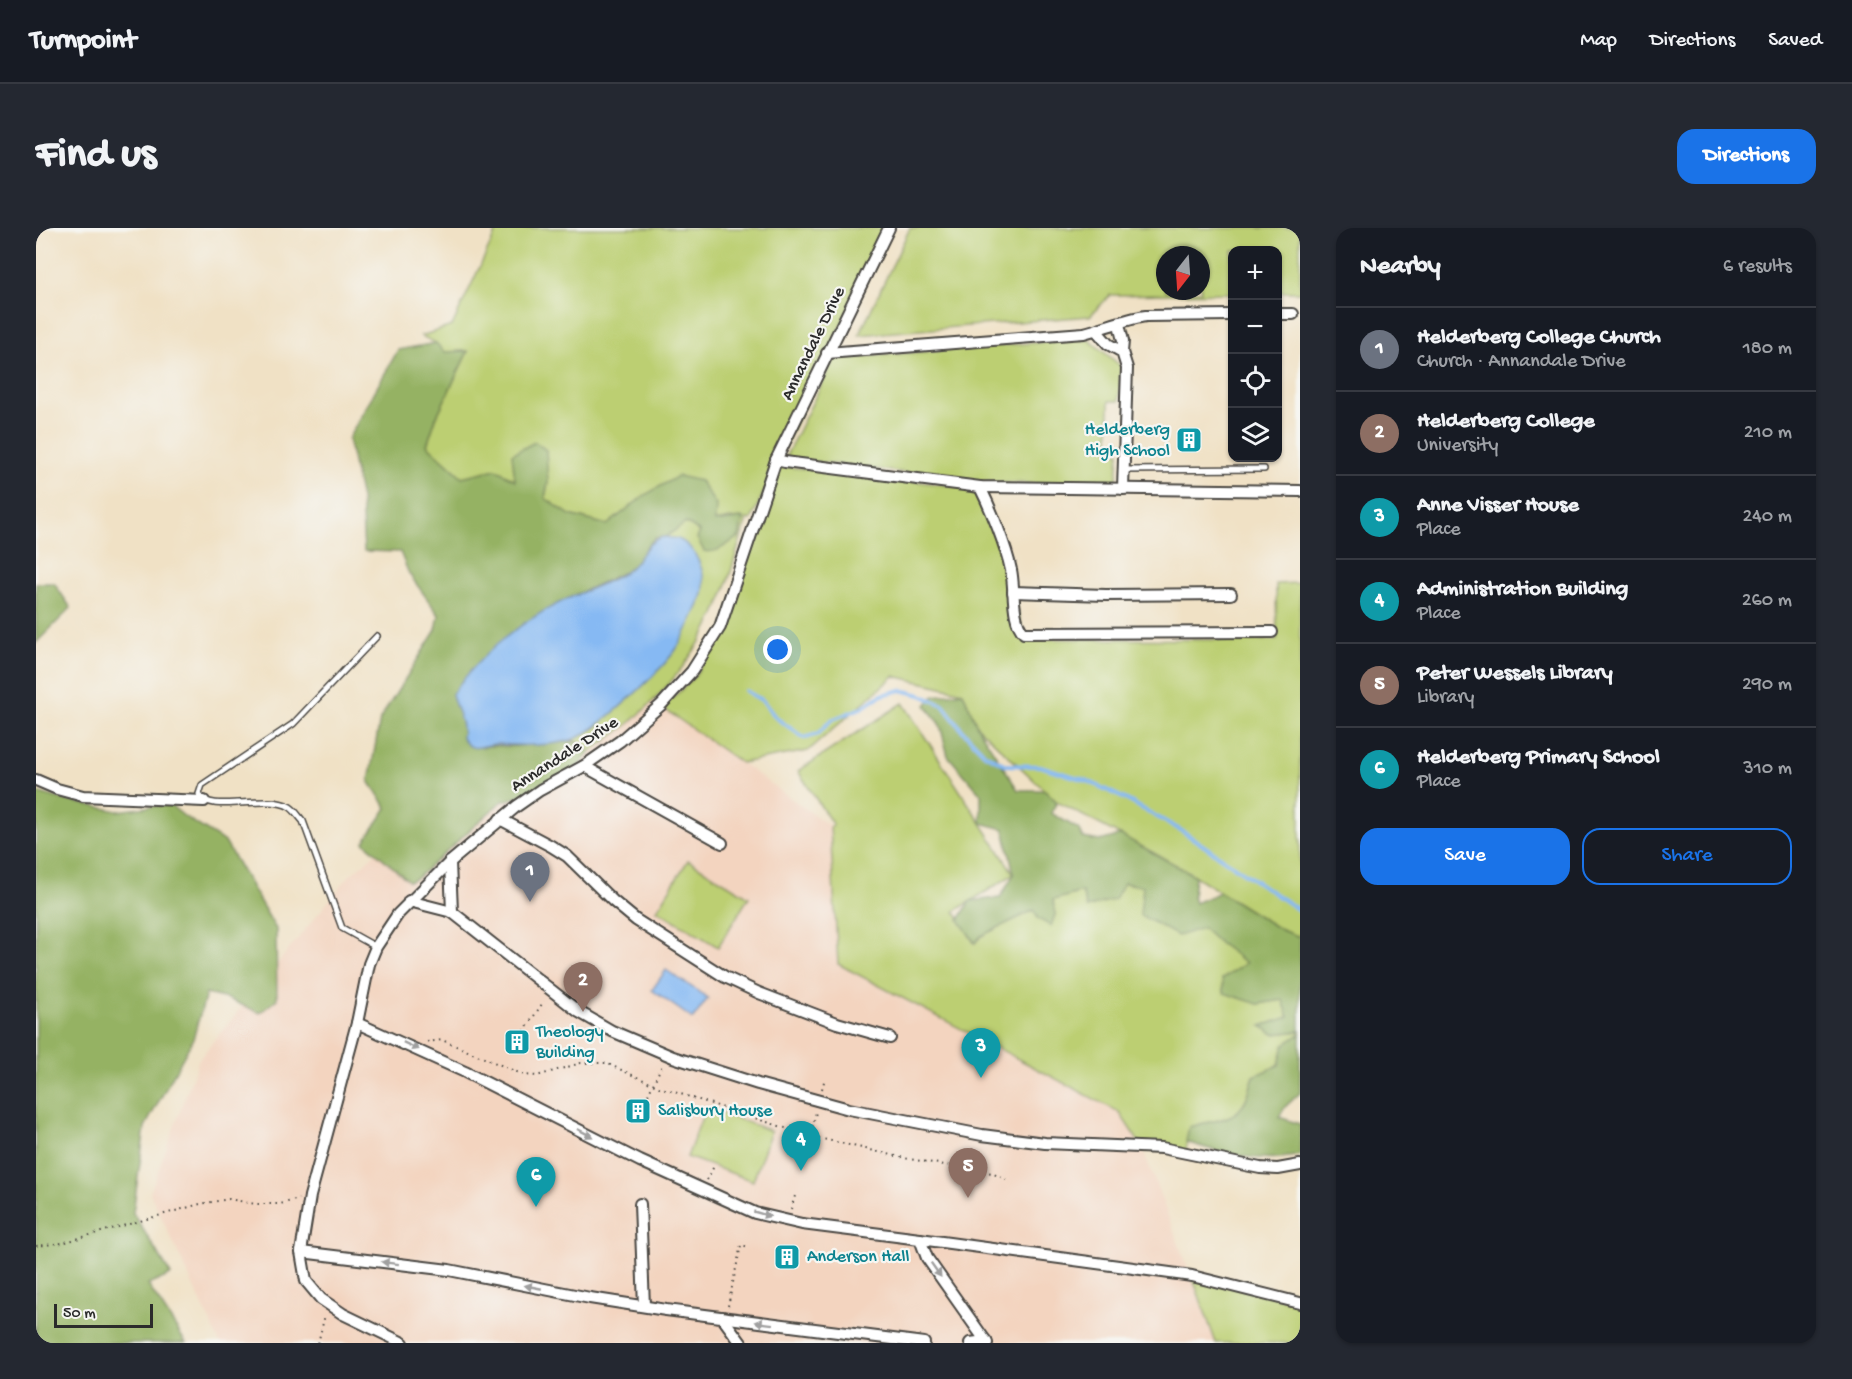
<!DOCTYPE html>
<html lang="en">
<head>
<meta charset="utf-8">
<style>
	body { margin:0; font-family:"Gochi Hand",sans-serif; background:#242831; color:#f1f3f6 }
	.controls { position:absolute; right:18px; top:18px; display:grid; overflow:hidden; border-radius:12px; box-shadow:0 2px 4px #0004 }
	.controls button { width:54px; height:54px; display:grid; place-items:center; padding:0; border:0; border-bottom:2px solid #363941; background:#171b24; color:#f1f3f6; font:30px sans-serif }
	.compass { position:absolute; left:1120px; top:18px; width:54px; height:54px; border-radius:50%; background:#171b24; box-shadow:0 2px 4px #0004; rotate:197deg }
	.scale { position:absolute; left:18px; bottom:15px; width:99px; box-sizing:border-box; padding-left:6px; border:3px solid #2b2b2b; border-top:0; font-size:16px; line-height:21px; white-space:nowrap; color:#2b2b2b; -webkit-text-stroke:4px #f6f6f2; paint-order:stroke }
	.you { position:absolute; left:742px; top:422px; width:21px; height:21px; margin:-15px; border:4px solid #fff; border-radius:50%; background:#1a73e8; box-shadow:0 0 0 9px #1a73e833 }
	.badge { display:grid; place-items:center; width:39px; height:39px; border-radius:50%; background:#1a73e8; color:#fff; font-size:20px; font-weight:700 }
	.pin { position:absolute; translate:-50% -50px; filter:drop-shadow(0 2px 3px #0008) }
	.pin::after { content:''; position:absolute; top:32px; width:21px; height:18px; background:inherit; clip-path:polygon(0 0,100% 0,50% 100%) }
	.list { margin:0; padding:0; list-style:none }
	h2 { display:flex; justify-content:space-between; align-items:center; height:78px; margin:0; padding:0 24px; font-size:26px }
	h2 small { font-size:20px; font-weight:400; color:#9ea1a6 }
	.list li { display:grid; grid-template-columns:39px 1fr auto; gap:18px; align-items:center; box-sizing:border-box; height:84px; padding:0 24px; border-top:2px solid #363941 }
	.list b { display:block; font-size:22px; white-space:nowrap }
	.list p { margin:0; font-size:20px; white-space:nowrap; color:#9ea1a6 }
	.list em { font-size:20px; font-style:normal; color:#9ea1a6 }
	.actions { display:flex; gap:12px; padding:18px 24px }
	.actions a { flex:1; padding:14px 0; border:2px solid #1a73e8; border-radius:18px; text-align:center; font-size:21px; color:#1a73e8 }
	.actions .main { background:#1a73e8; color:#fff }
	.icon { flex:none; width:33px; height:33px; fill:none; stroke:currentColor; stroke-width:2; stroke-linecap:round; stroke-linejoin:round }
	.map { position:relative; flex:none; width:1264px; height:1115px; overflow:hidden; border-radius:18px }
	header { display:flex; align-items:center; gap:36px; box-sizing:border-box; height:84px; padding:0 30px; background:#171b24; border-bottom:2px solid #363941 }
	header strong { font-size:28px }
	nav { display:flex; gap:33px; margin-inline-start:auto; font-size:21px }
	.intro { display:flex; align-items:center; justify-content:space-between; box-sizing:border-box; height:144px; padding:0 36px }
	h1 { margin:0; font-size:42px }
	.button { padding:15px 27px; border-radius:18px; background:#1a73e8; color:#fff; font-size:21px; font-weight:700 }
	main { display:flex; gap:36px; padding:0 36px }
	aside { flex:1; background:#171b24; border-radius:18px; box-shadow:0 2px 4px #0004 }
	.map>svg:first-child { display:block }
	.built { fill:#f3d4bf }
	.green { fill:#bccf72; stroke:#747d4e; stroke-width:1.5; fill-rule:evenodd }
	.forest { fill:#95b264; stroke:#606e48; stroke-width:1.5 }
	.water { fill:#86b9f3; stroke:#58728f; stroke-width:1.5 }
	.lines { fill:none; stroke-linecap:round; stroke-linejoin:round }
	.stream { stroke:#86b9f3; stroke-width:4 }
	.service-casing { stroke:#494642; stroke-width:8 }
	.minor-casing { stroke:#494642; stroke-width:14 }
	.path { stroke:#494642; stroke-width:2; stroke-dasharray:1.5 4.5; stroke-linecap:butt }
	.service { stroke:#fff; stroke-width:5 }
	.minor { stroke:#fff; stroke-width:10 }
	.oneway { fill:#a0a0a0 }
	.labels { text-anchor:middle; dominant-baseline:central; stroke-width:4.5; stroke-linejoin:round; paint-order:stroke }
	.street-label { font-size:18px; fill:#2b2b2b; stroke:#f6f6f2 }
	.culture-label { font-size:18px; fill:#0d838f; stroke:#f6f6f2; text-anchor:start }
</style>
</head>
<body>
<header>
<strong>Turnpoint</strong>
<nav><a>Map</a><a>Directions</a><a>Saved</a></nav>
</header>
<div class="intro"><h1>Find us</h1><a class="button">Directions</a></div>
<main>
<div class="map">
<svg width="1264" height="1115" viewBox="0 0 1264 1115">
	<rect width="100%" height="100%" fill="#f6f6f2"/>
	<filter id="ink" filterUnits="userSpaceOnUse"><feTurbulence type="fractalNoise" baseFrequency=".0167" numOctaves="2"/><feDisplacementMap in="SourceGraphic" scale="12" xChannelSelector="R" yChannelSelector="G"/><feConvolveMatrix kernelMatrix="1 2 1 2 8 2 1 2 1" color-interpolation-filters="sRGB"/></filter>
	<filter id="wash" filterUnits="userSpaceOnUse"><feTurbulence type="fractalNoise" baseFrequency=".008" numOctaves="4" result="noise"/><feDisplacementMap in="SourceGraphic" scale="24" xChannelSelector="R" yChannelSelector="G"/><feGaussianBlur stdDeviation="1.35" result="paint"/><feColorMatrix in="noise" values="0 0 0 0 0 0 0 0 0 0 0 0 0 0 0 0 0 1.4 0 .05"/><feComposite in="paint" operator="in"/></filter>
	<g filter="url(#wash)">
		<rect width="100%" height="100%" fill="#f0e1c5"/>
		<path class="built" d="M564 435 794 598 802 737 1083 884 1106 919 1180 1115H184L114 965 163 831 314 647Z"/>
		<g class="green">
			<path d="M462 0H850L715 292 711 291C702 317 696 344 686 370 668 416 634 460 597 492 584 504 567 514 553 525L548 516 535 512 558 501 611 453 641 419 643 312 629 309 650 295 664 304 691 315 703 309 707 290 692 291 678 294 609 267 571 297 534 287 509 270 512 254 479 252 460 241 426 249 391 217 400 190 432 123 407 124 400 115 385 108 416 98Z"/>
			<path d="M874 0H1264V64H1242V22H1196V65L1074 67 1054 88 823 107ZM1129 27H1165V63H1129Z"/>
			<path d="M1034 112H1053L1085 138 1083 173H1073V224H1083L1081 251 1070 258 945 254 749 230 798 131Z"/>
			<path d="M744 238 936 260 948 271 972 342 988 409 1010 411 1241 412 1240 356 1264 355V709L1245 702 1146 640 1021 574 941 498 927 464 858 448 772 523 705 535 627 480 659 448 687 401 703 350Z"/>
			<path d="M867 475 978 646 919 683 938 715 945 708 998 682 1019 687 1017 672 1046 664 1051 680 1088 655 1107 658 1167 700 1183 715 1211 735 1186 751 1222 776 1247 772 1253 789 1226 798 1238 806 1264 803V806L1248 817 1243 837 1218 848C1215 857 1213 867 1208 875 1199 894 1170 893 1153 899L1150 924 1106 919 1083 884 802 736 794 598 797 597 762 543Z"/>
			<path d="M652 632 713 669 682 719 621 682Z"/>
			<path d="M670 879 735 903 717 953 651 929Z"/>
			<path d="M1156 1048 1264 1075V1115H1180Z"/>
		</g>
		<g class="forest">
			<path d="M400 115 408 124 432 123 400 190 391 217 426 249 460 241 479 252 476 226 499 214 510 222 512 254 509 270 534 287 571 297 609 267 642 248 664 253 680 277 679 294 707 290 703 309C690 316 683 326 668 323L661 310 664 304 650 295 629 309 619 310 611 318 601 334 588 344 525 374 500 389 447 519C460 516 467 519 480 518 503 517 526 509 548 516L553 525 543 538 504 562 465 574 382 649 373 653 328 614 351 580 333 553 344 491 400 402 403 387 373 346 364 324 328 323 325 271 312 211 362 122Z"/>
			<path d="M0 355H18L35 380 0 415Z"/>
			<path d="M927 464 941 498 982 562H1009L1021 574 1015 585 1044 602 1047 610 1064 613 1085 607 1159 648 1157 669 1159 675 1184 664 1245 702 1264 709V803L1238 806 1225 798 1253 789 1247 772 1222 776 1188 765 1186 751 1210 735 1183 715 1167 700 1142 708 1104 687 1107 658 1088 655 1079 671 1051 680 1046 664 1017 672 1019 687 1015 698 1002 691 998 682 945 708 939 715 923 692 934 673 964 670 978 646 968 601 945 595V566L912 528 904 497 890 477 898 468Z"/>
			<path d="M0 564 33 573 82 583 133 576 149 589 189 614 240 701 241 771 224 785 192 771 170 766 157 811 109 899 97 985 135 1047 112 1057 150 1115H0Z"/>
			<path d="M1264 806V865L1249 879 1243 889 1264 896V927C1225 936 1188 926 1150 914L1153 899C1170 893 1199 894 1208 875 1213 867 1215 857 1218 848L1243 837 1248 817Z"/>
		</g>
		<g class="water">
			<path d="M629 309C633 310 638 310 642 311 661 319 671 347 667 366 665 374 646 412 641 420 625 443 562 504 535 512 516 518 483 518 463 516 446 515 438 528 426 510 429 495 419 481 416 466 446 425 481 395 527 373 547 363 570 356 589 344 606 333 608 312 629 309Z"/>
			<path d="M630 742 672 770 657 791 616 762Z"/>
		</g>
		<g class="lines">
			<path class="stream" d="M710 463 727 473 739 489 768 510 782 506 795 492 825 480 846 467 865 462 885 467 907 477 927 503 949 526 970 537 1004 538 1052 553 1091 572 1146 603 1264 683"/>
		</g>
	</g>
	<g filter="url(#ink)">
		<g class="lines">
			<g class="service-casing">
				<g id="service">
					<path d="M1087 242 1228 241"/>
					<path d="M340 719 306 700 267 593C263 589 259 582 254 579 231 565 172 587 163 566L166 557 257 496 341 408"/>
				</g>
			</g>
			<g class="minor-casing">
				<g id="minor">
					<path d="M1242 86H1257"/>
					<path d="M1083 96 1087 113 1086 124 1091 140 1087 261"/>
					<path d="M1060 102 1072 116 1086 124"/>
					<path d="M791 125 1048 105C1068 100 1089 91 1110 88L1196 87"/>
					<path d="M740 232 749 234 944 259 1264 263"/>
					<path d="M944 259C955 281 970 318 975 342 979 359 975 393 988 405L1236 404"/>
					<path d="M977 364 1070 367 1195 366"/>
					<path d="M548 538 686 615"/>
					<path d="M0 552 21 561 47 568 168 573"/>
					<path d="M464 591 515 618 531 628 577 673 600 692 689 749 723 765 801 795 854 810"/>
					<path d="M414 634 416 684"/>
					<path d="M373 673 416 684 543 784 576 803 637 829 722 856 813 881 946 907 1009 915 1126 920 1224 940 1242 941 1264 937"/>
					<path d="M321 795 429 844 604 933 719 985 766 996 884 1011 891 1030 951 1115"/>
					<path d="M604 976 608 1078"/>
					<path d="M884 1011 1156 1048 1264 1075"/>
					<path d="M265 1024 413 1042 554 1070 630 1082 888 1115"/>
					<path d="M686 1089 705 1115"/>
					<path d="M367 1115 307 1086 285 1071 270 1053 265 1024 274 968 321 795 333 736 340 719 362 686 414 634 481 578 504 562 548 538 584 513 625 477 656 443 684 399 740 232 853 0"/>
					<path d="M934 1115 950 1113"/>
				</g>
			</g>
			<g class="path">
				<path d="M488 803 508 773"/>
				<path d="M391 814 406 812 488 847 501 848 545 835H570L623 859 774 908 873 931 956 945 970 952"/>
				<path d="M786 861 789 850"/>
				<path d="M612 867 626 837"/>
				<path d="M771 922 780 884"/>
				<path d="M671 952 678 938"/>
				<path d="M934 952 937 918"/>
				<path d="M755 981 759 968"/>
				<path d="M0 1018 26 1015 164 976 193 971 219 976H244L263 971"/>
				<path d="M692 1078 705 1017 713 1019"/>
				<path d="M282 1115 289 1087"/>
			</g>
			<use href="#service" class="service"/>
			<use href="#minor" class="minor"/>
		</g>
		<defs><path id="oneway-solid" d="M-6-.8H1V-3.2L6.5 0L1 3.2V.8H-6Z" transform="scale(1.5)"/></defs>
		<g class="oneway">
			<use href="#oneway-solid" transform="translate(375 818) rotate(25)"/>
			<use href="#oneway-solid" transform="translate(549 905) rotate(27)"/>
			<use href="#oneway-solid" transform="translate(726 986) rotate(16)"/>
			<use href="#oneway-solid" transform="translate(354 1035) rotate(-173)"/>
			<use href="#oneway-solid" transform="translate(900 1042) rotate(55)"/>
			<use href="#oneway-solid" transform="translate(497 1059) rotate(-169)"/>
			<use href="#oneway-solid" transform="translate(728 1095) rotate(-173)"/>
		</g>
	</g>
	<defs>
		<g id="building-square" transform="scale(1.35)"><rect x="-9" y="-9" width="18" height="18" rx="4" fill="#0f9aa8" stroke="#f6f6f2"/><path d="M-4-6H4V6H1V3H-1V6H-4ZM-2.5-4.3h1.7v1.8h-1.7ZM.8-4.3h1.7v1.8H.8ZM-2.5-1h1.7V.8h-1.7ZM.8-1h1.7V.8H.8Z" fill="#fff"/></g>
	</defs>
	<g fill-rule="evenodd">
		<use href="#building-square" x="1153" y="212"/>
		<use href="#building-square" x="481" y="814"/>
		<use href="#building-square" x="602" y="883"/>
		<use href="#building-square" x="751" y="1029"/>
	</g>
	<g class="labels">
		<g class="street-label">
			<text transform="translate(778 116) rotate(-64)">Annandale Drive</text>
			<text transform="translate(529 527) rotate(-33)">Annandale Drive</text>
		</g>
		<g class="culture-label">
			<text x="1134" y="202" text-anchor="end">Helderberg<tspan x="1134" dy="21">High School</tspan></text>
			<text x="500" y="804">Theology<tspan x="500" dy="21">Building</tspan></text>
			<text x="622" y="883">Salisbury House</text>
			<text x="771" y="1029">Anderson Hall</text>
		</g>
	</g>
</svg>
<div class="controls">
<button>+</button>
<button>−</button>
<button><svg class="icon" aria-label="locate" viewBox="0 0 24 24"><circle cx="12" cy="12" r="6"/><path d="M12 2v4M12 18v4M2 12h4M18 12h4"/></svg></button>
<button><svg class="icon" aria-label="layers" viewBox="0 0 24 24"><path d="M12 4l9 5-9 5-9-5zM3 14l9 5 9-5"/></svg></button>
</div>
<svg class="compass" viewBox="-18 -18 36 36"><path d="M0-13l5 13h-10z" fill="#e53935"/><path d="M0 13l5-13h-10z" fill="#9ea1a6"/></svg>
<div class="scale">50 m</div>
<div class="you"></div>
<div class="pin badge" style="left:494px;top:674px;background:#6b7280">1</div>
<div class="pin badge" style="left:547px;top:784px;background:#8d6e63">2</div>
<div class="pin badge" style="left:945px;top:850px;background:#0f9aa8">3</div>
<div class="pin badge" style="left:765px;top:943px;background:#0f9aa8">4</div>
<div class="pin badge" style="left:932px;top:970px;background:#8d6e63">5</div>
<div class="pin badge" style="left:500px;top:979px;background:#0f9aa8">6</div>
</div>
<aside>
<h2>Nearby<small>6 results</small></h2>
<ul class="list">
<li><span class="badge" style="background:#6b7280">1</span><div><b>Helderberg College Church</b><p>Church · Annandale Drive</p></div><em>180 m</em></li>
<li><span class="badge" style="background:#8d6e63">2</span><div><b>Helderberg College</b><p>University</p></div><em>210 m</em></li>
<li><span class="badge" style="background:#0f9aa8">3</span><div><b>Anne Visser House</b><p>Place</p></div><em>240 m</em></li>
<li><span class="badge" style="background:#0f9aa8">4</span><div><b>Administration Building</b><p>Place</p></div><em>260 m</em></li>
<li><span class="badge" style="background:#8d6e63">5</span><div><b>Peter Wessels Library</b><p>Library</p></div><em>290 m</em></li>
<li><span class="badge" style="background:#0f9aa8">6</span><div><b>Helderberg Primary School</b><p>Place</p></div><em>310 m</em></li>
</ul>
<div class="actions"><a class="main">Save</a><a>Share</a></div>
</aside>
</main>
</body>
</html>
